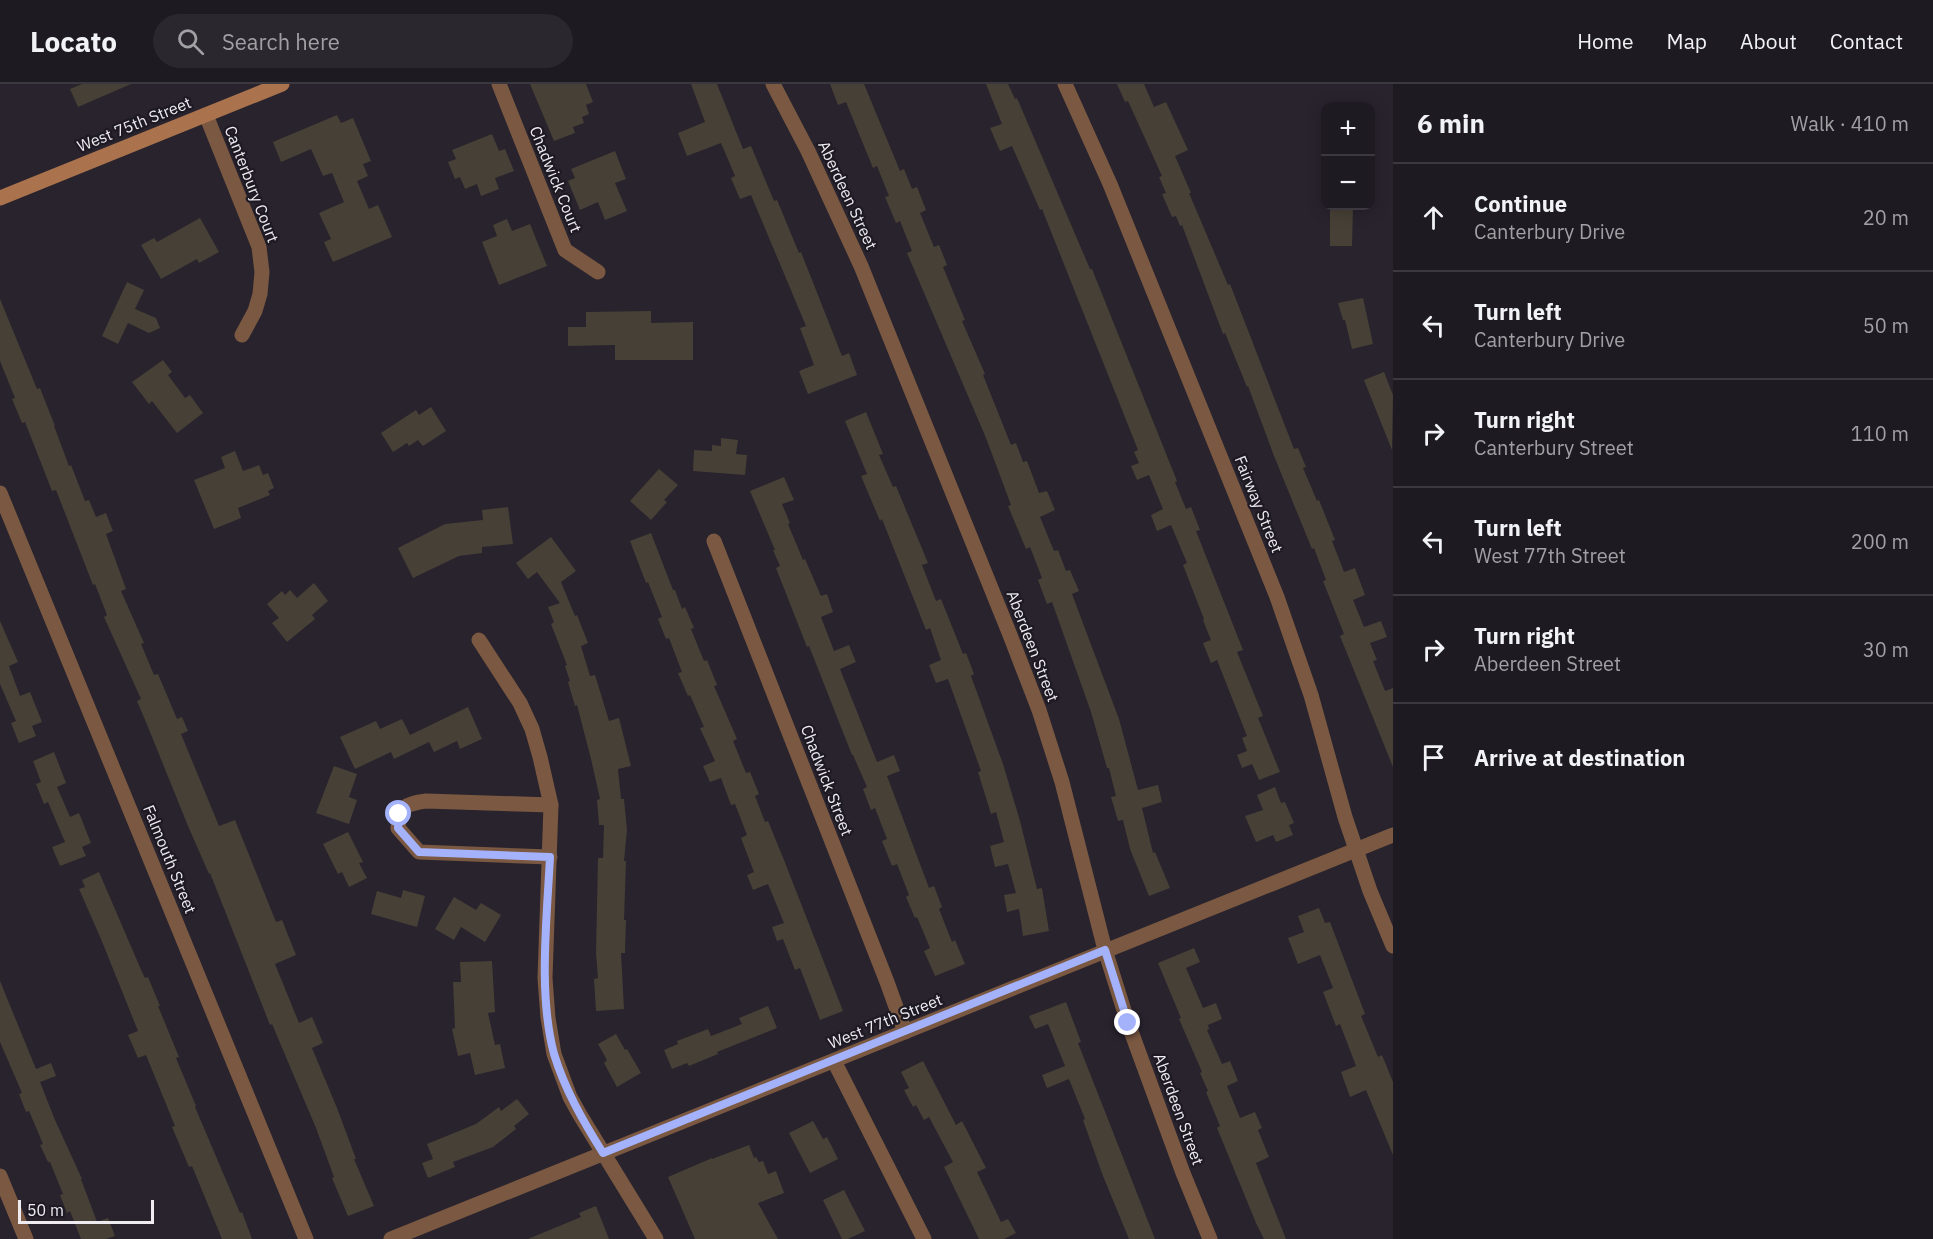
<!DOCTYPE html>
<html lang="en">
<head>
<meta charset="utf-8">
<style>
	body { margin:0; font-family:"IBM Plex Sans",sans-serif; background:#2b272f; color:#f1f3f6 }
	.controls { position:absolute; right:18px; top:18px; display:grid; overflow:hidden; border-radius:12px; box-shadow:0 3px 15px #0003 }
	.controls button { width:54px; height:54px; display:grid; place-items:center; padding:0; border:0; border-bottom:2px solid #3c3840; background:#1e1a22; color:#f1f3f6; font:30px sans-serif }
	.scale { position:absolute; left:18px; bottom:15px; width:136px; box-sizing:border-box; padding-left:6px; border:3px solid #eeebf1; border-top:0; font-size:16px; line-height:21px; white-space:nowrap; color:#eeebf1; -webkit-text-stroke:4px #1e1a23; paint-order:stroke }
	.stop { position:absolute; width:18px; height:18px; margin:-14px; border:4px solid #a4b2fc; border-radius:50%; background:#fff }
	.stop.end { background:#a4b2fc; border-color:#fff; box-shadow:0 2px 6px #0008 }
	.list { margin:0; padding:0; list-style:none }
	h2 { display:flex; justify-content:space-between; align-items:center; height:78px; margin:0; padding:0 24px; font-size:26px }
	h2 small { font-size:20px; font-weight:400; color:#a1a1a5 }
	.list li { display:grid; grid-template-columns:39px 1fr auto; gap:18px; align-items:center; box-sizing:border-box; height:108px; padding:0 24px; border-top:2px solid #3c3840 }
	.list b { display:block; font-size:22px; white-space:nowrap }
	.list p { margin:0; font-size:20px; white-space:nowrap; color:#a1a1a5 }
	.list em { font-size:20px; font-style:normal; color:#a1a1a5 }
	.icon { flex:none; width:33px; height:33px; fill:none; stroke:currentColor; stroke-width:2; stroke-linecap:round; stroke-linejoin:round }
	.map { position:relative; flex:none; width:1393px; height:1155px; overflow:hidden }
	header { display:flex; align-items:center; gap:36px; box-sizing:border-box; height:84px; padding:0 30px; background:#1e1a22; border-bottom:2px solid #3c3840 }
	header strong { font-size:28px }
	nav { display:flex; gap:33px; margin-inline-start:auto; font-size:21px }
	.search { width:420px; height:54px; background:#2b272f; display:flex; align-items:center; gap:15px; box-sizing:border-box; padding:0 21px; border-radius:33px; color:#a1a1a5; font-size:22px }
	main { display:flex }
	aside { flex:1; background:#1e1a22 }
	.map>svg:first-child { display:block }
	.building { fill:#474036 }
	.lines { fill:none; stroke-linecap:round; stroke-linejoin:round }
	.street { stroke:#7a5841; stroke-width:15 }
	.secondary { stroke:#aa734e; stroke-width:15 }
	.route { stroke:#a4b2fc; stroke-width:8 }
	.labels { text-anchor:middle; dominant-baseline:central; stroke-width:4.5; stroke-linejoin:round; paint-order:stroke }
	.street-label { font-size:16px; fill:#eeebf1; stroke:#1e1a23 }
</style>
</head>
<body>
<header>
<strong>Locato</strong>
<div class="search"><svg class="icon" aria-label="search" viewBox="0 0 24 24"><circle cx="10" cy="10" r="6"/><path d="M15 15l6 6"/></svg>Search here</div>
<nav><a>Home</a><a>Map</a><a>About</a><a>Contact</a></nav>
</header>
<main>
<div class="map">
<svg width="1393" height="1155" viewBox="0 0 1393 1155">
	<rect width="100%" height="100%" fill="#28232d"/>
	<g class="building">
		<path d="M82 0H131L78 23 70 5Z"/>
		<path d="M530 0H586L593 18 586 21 589 30 582 33 584 39 573 43 575 49 554 57Z"/>
		<path d="M691 0H717L743 65 751 62 774 117 777 116 799 169 801 168 842 272 849 269 857 291 808 310 799 287 814 281 800 244 806 242 751 111 740 115 731 94 735 92 721 59 687 72 678 49 705 38Z"/>
		<path d="M830 0H864L900 87 904 85 912 105 917 103 926 126 920 129 934 163 939 161 947 181 943 183 965 236 962 237 985 290 983 291 1011 361 1016 359 1023 378 1027 377 1039 409 1047 407 1055 426 1040 433 1054 467 1058 466 1066 487 1070 486 1079 507 1072 510 1119 635 1138 706 1158 701 1162 718 1142 724 1153 769 1155 768 1170 804 1149 812 1130 765 1123 736 1118 737 1111 713 1116 712 1109 684H1107L1091 628 1052 518 1047 520 1038 496 1042 494 1030 463 1026 465 1008 422 1011 421 986 354 907 169 912 167 900 137 896 139 885 113 889 112 877 82 873 84 846 18 838 21Z"/>
		<path d="M986 0H1008L1015 15 1017 14 1090 185H1092L1177 397 1175 398 1186 425 1191 423 1200 446 1196 447 1243 566 1237 568 1263 632 1258 634 1280 688 1259 696 1252 680 1242 684 1237 671 1247 667 1242 654 1247 652 1217 576 1211 579 1203 559 1211 556 1203 536 1204 535 1183 481 1187 479 1171 441 1157 447 1151 431 1163 425 1149 391 1137 396 1131 382 1139 379 1134 368 1138 366 1042 125 1040 126 1012 62 1000 67 990 44 1002 40Z"/>
		<path d="M1117 0H1144L1154 23 1166 18 1188 66 1175 72 1191 109H1189L1228 201 1230 200 1294 365 1298 364 1306 383 1303 384 1317 417 1319 416 1335 456 1332 457 1344 488 1355 484 1365 511 1353 516 1364 543 1381 537 1387 553 1370 559 1377 576 1373 577 1385 607 1393 604V683L1340 552 1344 550 1323 497 1326 496 1314 464 1312 465 1274 372 1248 302 1247 303 1225 249 1223 250 1182 141 1180 142 1176 132 1172 133 1162 110 1166 109 1159 93 1162 92 1128 17 1125 18Z"/>
		<path d="M337 31 341 39 353 34 371 77 363 80 368 92 357 97 369 125 378 121 392 153 333 178 324 158 331 155 319 129 344 118 332 89 323 92 311 65 281 78 273 58Z"/>
		<path d="M492 50 499 67 505 65 514 87 495 94 499 105 481 112 477 100 465 105 460 93 455 95 448 78 456 75 452 66Z"/>
		<path d="M615 67 626 95 615 99 627 127 605 136 598 118 580 126 568 97 575 94 571 85Z"/>
		<path d="M1330 122H1353L1352 162H1330Z"/>
		<path d="M200 134 219 168 199 179 197 175 161 195 141 161 154 154 157 158Z"/>
		<path d="M507 135 512 147 530 140 547 182 499 201 482 158 497 152 493 141Z"/>
		<path d="M127 198 144 206 135 225 156 234 160 244 149 249 128 239 118 260 102 252Z"/>
		<path d="M1363 214 1373 260 1352 265 1345 236H1343L1338 219Z"/>
		<path d="M0 215 37 305 40 304 55 342H54L69 382 71 381 85 417 89 416 96 433 106 429 113 447 106 450 126 505 121 507 144 559 141 560 154 591 158 590 177 635 182 633 188 647 181 650 219 742 235 736 276 838 282 836 296 871 275 880 299 939 312 933 323 959 312 964 337 1024 356 1075H354L374 1122 348 1132 332 1094 334 1093 316 1044 272 940 270 941 210 789 209 790 188 742 148 643 137 617 141 615 104 533 107 531 95 500 93 501 56 406 52 407 25 338 22 339 12 315 15 314 0 277Z"/>
		<path d="M651 227V239L693 238V276H615V261L568 262V243H586V228Z"/>
		<path d="M163 276 172 288 168 291 185 314 190 311 203 329 177 349 152 317 149 320 132 298Z"/>
		<path d="M1384 288 1393 311 1392 366 1364 296Z"/>
		<path d="M431 323 446 347 423 362 418 356 409 362 407 359 393 368 381 349 416 326 419 331Z"/>
		<path d="M866 328 883 370 879 371 893 403 896 402 928 479 922 481 936 517 941 515 963 570 966 569 974 590 971 592 1003 680 1020 737 1037 805 1042 804 1049 847 1023 852 1019 825 1007 828 1004 811 1016 809 1008 780 995 783 990 762 1004 758 996 728 991 730 978 688 981 687 948 595 936 599 929 581 941 576 930 544 926 546 882 435 880 437 861 392 867 390 845 337Z"/>
		<path d="M721 354 738 356 736 370 747 371 745 391 693 387 694 366 712 367V361L721 362Z"/>
		<path d="M235 367 243 387 259 381 263 391 268 389 274 404 268 407 270 411 238 424 241 434 214 445 194 396 225 384 221 373Z"/>
		<path d="M659 385 678 401 664 416 667 418 651 436 630 417Z"/>
		<path d="M784 393 794 416 782 420 790 439 788 440 803 476 805 475 821 512 827 510 833 528 821 533 834 567 849 561 856 578 840 585 877 678 894 671 900 687 887 692 929 804 934 802 942 823 939 825 952 858 955 856 965 880 935 892 924 867 930 864 917 833 915 834 906 813 909 811 897 780 892 782 882 757 887 755 875 724 871 726 863 705 867 703 853 671H852L809 562 807 563 776 484 780 482 773 466H775L750 407Z"/>
		<path d="M508 423 513 460 482 463V469L459 472 413 494 398 464 445 440 483 436 482 426Z"/>
		<path d="M651 449 673 506H675L682 525 685 523 694 544 691 545 704 577 707 576 717 601 714 602 737 655 733 657 746 689 750 688 759 710 755 712 765 738 768 737 784 776 843 927 820 936 800 884 795 886 783 855 777 857 772 843 784 839 768 800 753 806 747 791 754 788 741 754 747 751 735 720 731 721 721 694 710 698 703 682 715 677 700 644 704 643 690 611 688 612 678 589 682 588 669 554 666 555 658 535 662 533 648 498 646 499 630 457Z"/>
		<path d="M551 453 576 487 561 498 575 532 577 531 588 559 581 562 590 592 595 591 609 637 619 634 631 682 618 685 621 715H624L627 746 624 777H626L624 836H626L625 869H621L624 925 596 927 594 895 598 894 596 869 598 774H603L604 741H599L597 716 600 715 591 675 577 621 575 622 568 598 570 597 565 582 567 581 551 540 554 538 548 523 560 519 537 488 528 495 516 479Z"/>
		<path d="M314 499 328 517 312 531 315 535 287 558 272 539 279 534 267 520 282 507 285 511 290 506 297 514Z"/>
		<path d="M0 537 18 578 9 582 20 612 30 608 42 638 32 642 36 652 19 659 11 639 16 637 0 600Z"/>
		<path d="M468 623 482 655 460 665 457 657 434 668 429 658 394 675 391 668 355 685 340 653 376 637 380 645 402 635 410 651Z"/>
		<path d="M54 668 66 699 57 703 70 733 79 729 91 759 82 763 86 772 60 782 52 763 65 758 48 718 44 720 36 700 41 698 33 677Z"/>
		<path d="M334 682 357 690 349 713 357 716 349 740 316 729Z"/>
		<path d="M1275 703 1281 719 1285 718 1294 739 1289 741 1293 751 1276 758 1273 751 1256 758 1245 732 1263 726 1257 711Z"/>
		<path d="M348 748 363 778 359 779 367 794 349 803 342 788 338 790 323 760Z"/>
		<path d="M99 788 142 888 145 894 148 893 160 922H158L179 973 176 974 196 1022 195 1023 240 1129 242 1128 252 1155H222L192 1082 189 1083 172 1043 175 1042 146 971 138 974 128 951 138 947 101 855 79 805 85 803 82 796Z"/>
		<path d="M403 806 425 812 417 843 371 830 377 807 401 814Z"/>
		<path d="M454 813 476 826 481 819 501 831 485 858 461 843 454 856 435 845Z"/>
		<path d="M1319 824 1325 839 1330 838 1365 930 1361 932 1378 973 1382 971 1393 998V1071L1366 1006 1350 1013 1341 988 1356 982 1340 940 1336 942 1323 908 1333 904 1320 871 1298 880 1288 854 1304 848 1298 832Z"/>
		<path d="M1194 864 1200 878 1186 884 1203 924 1216 919 1222 935 1208 941 1209 945 1207 946 1222 980 1230 977 1238 997 1227 1002 1240 1034 1255 1028 1262 1044 1258 1046 1269 1073 1256 1079 1286 1155H1264L1256 1139 1217 1044 1220 1042 1206 1008 1208 1007 1200 989 1202 988 1179 935 1181 934 1158 879Z"/>
		<path d="M492 877 495 928 488 929 495 961 500 960 505 984 475 991 470 969 458 972 452 945 455 944 453 898H461L460 878Z"/>
		<path d="M0 897 36 985 51 979 56 992 40 998 55 1036 82 1095H81L97 1138 108 1134 115 1152 106 1155H81L70 1127 67 1129 60 1111 63 1110 50 1078H48L40 1061 43 1060 29 1027 26 1028 19 1010 22 1009 0 958Z"/>
		<path d="M1066 918 1081 958 1078 959 1155 1155H1129L1103 1092 1083 1036 1085 1035 1069 995 1047 1004 1042 991 1065 982 1048 940 1035 945 1029 932Z"/>
		<path d="M768 922 777 944 717 968 718 970 689 982 687 979 672 985 664 966 678 960 677 957 708 945 711 952 742 940 739 934Z"/>
		<path d="M616 950 625 966 627 965 641 989 617 1003 604 979 607 976 598 960Z"/>
		<path d="M923 977 956 1041 962 1037 986 1084 977 1088 1001 1138 1008 1135 1016 1149 1004 1155H979L944 1083 953 1078 929 1033 924 1036 916 1021 913 1023 904 1006 909 1004 901 988Z"/>
		<path d="M517 1015 529 1030 514 1042 516 1045 493 1063 453 1078 455 1083 428 1094 422 1079 433 1075 427 1060 476 1040 499 1023 501 1027Z"/>
		<path d="M813 1037 823 1055 827 1053 838 1075 810 1089 789 1049Z"/>
		<path d="M749 1061 754 1074 756 1073 759 1078 763 1077 768 1090 776 1087 784 1109 758 1119 778 1155H695L668 1093 712 1074V1075Z"/>
		<path d="M844 1106 865 1147 848 1155H842L823 1116Z"/>
		<path d="M596 1122 609 1155H528L581 1133 579 1129Z"/>
	</g>
	<g class="lines">
		<g class="street">
			<path d="M499 0 565 166 598 188"/>
			<path d="M773 0 808 67 861 182 1010 551 1039 626 1062 698 1105 866 1128 939 1183 1089 1210 1155"/>
			<path d="M1065 0 1110 100 1277 513 1311 611 1345 733 1370 807 1393 862"/>
			<path d="M206 31 259 163 262 188 260 210 255 227 242 251"/>
			<path d="M0 409 306 1155"/>
			<path d="M714 457 887 898 905 948"/>
			<path d="M479 556 520 619 532 645 540 673 551 721 545 894 548 934 554 970 570 1013 580 1031 656 1155"/>
			<path d="M550 773 419 768 398 744C400 722 405 720 426 717L551 721"/>
			<path d="M834 977 924 1155"/>
			<path d="M0 1092 26 1155"/>
			<path d="M391 1155 1393 751"/>
		</g>
		<path class="secondary" d="M0 114 282 0"/>
	</g>
	<g class="lines">
		<path class="route" d="M399 730 398 744 419 768 550 773C547 834 538 910 554 970 565 1006 583 1037 603 1069L1105 866 1128 939"/>
	</g>
	<g class="labels">
		<g class="street-label">
			<text transform="translate(134 40) rotate(-22)">West 75th Street</text>
			<text transform="translate(556 95) rotate(68)">Chadwick Court</text>
			<text transform="translate(252 100) rotate(69)">Canterbury Court</text>
			<text transform="translate(848 111) rotate(65)">Aberdeen Street</text>
			<text transform="translate(1259 420) rotate(68)">Fairway Street</text>
			<text transform="translate(1033 562) rotate(69)">Aberdeen Street</text>
			<text transform="translate(827 696) rotate(69)">Chadwick Street</text>
			<text transform="translate(170 775) rotate(68)">Falmouth Street</text>
			<text transform="translate(885 937) rotate(-22)">West 77th Street</text>
			<text transform="translate(1179 1025) rotate(70)">Aberdeen Street</text>
		</g>
	</g>
</svg>
<div class="controls">
<button>+</button>
<button>−</button>
</div>
<div class="scale">50 m</div>
<div class="stop" style="left:399px;top:730px"></div>
<div class="stop end" style="left:1128px;top:939px"></div>
</div>
<aside>
<h2>6 min<small>Walk · 410 m</small></h2>
<ul class="list">
<li><svg class="icon" aria-label="ahead" viewBox="0 0 24 24"><path d="M12 20V5M6 11l6-6 6 6"/></svg><div><b>Continue</b><p>Canterbury Drive</p></div><em>20 m</em></li>
<li><svg class="icon" aria-label="left" viewBox="0 0 24 24"><path d="M17 20v-9H6M10 6l-5 5 5 5"/></svg><div><b>Turn left</b><p>Canterbury Drive</p></div><em>50 m</em></li>
<li><svg class="icon" aria-label="right" viewBox="0 0 24 24"><path d="M7 20v-9h11M14 6l5 5-5 5"/></svg><div><b>Turn right</b><p>Canterbury Street</p></div><em>110 m</em></li>
<li><svg class="icon" aria-label="left" viewBox="0 0 24 24"><path d="M17 20v-9H6M10 6l-5 5 5 5"/></svg><div><b>Turn left</b><p>West 77th Street</p></div><em>200 m</em></li>
<li><svg class="icon" aria-label="right" viewBox="0 0 24 24"><path d="M7 20v-9h11M14 6l5 5-5 5"/></svg><div><b>Turn right</b><p>Aberdeen Street</p></div><em>30 m</em></li>
<li><svg class="icon" aria-label="arrive" viewBox="0 0 24 24"><path d="M6 21V4h12l-3 4 3 4H6"/></svg><div><b>Arrive at destination</b></div></li>
</ul>
</aside>
</main>
</body>
</html>
